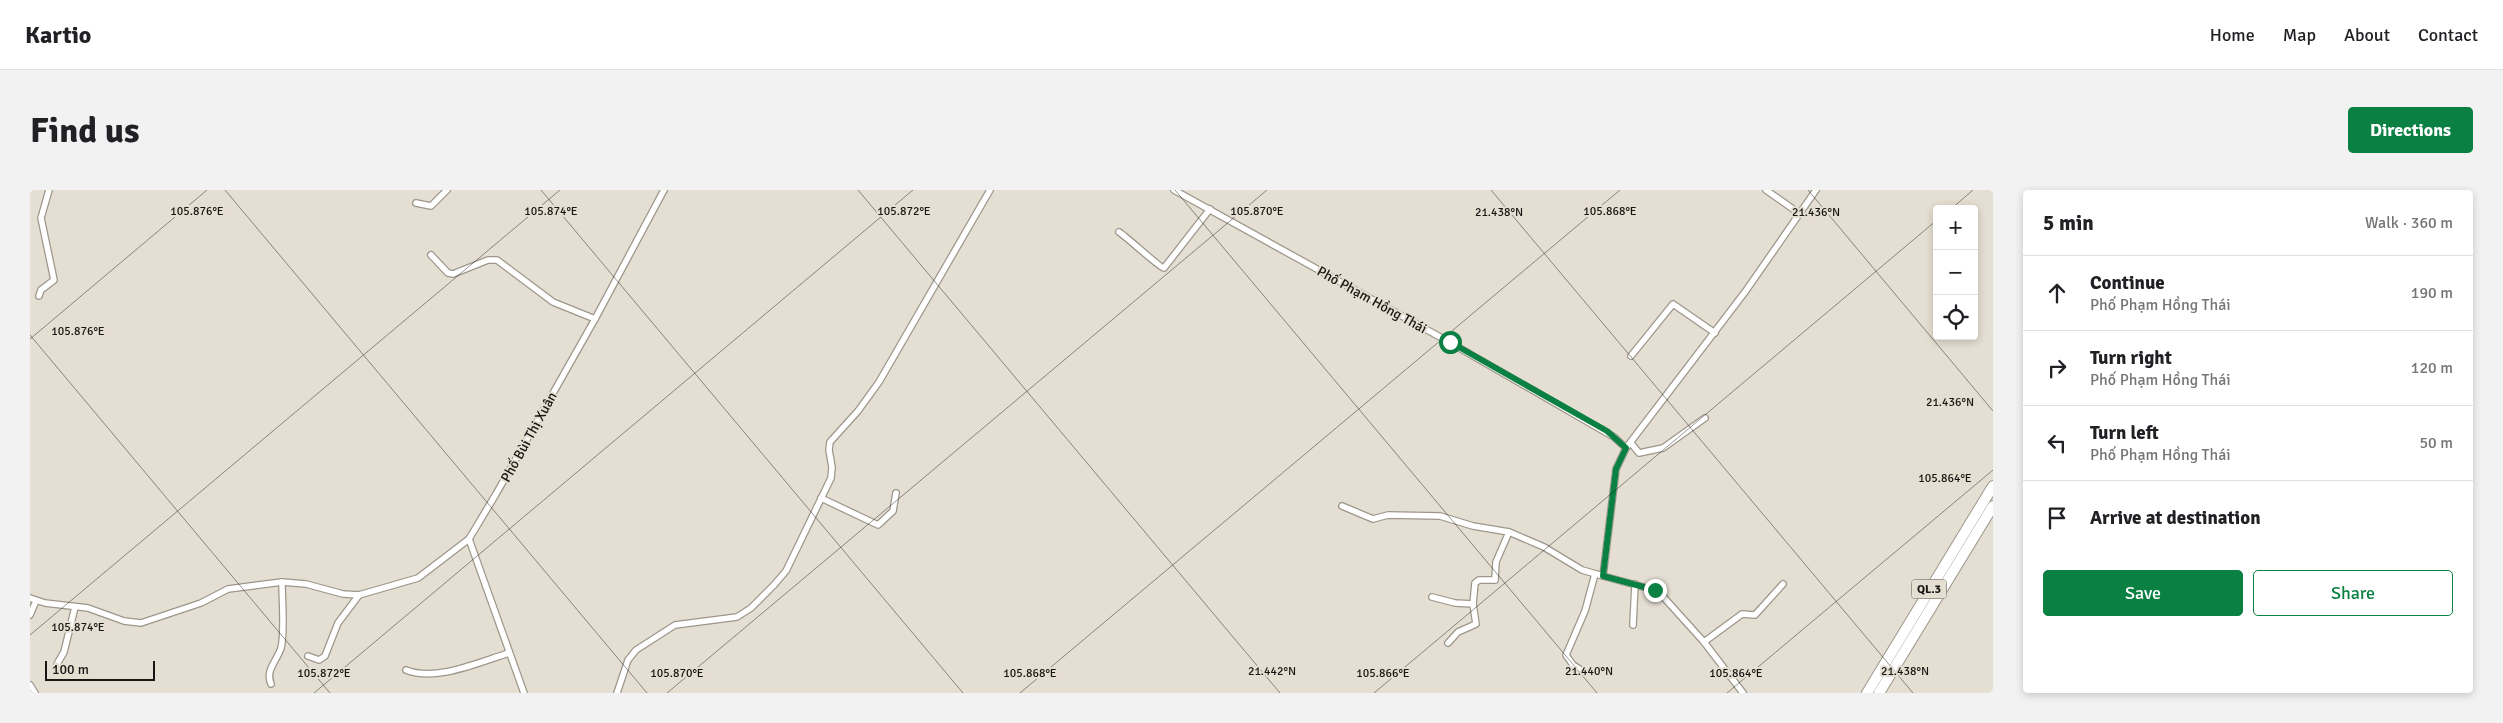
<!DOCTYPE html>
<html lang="en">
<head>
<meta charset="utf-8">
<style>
	body { margin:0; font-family:Signika,sans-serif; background:#f2f2f2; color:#202124 }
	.controls { position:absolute; right:15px; top:15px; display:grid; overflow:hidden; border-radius:5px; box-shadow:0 2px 8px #0003 }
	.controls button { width:45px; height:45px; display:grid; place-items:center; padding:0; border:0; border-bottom:1px solid #e0e0e0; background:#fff; color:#202124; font:25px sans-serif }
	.scale { position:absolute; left:15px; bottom:12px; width:110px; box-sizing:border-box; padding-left:5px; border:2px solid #181612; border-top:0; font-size:14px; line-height:18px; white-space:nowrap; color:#181612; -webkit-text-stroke:4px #e5ded2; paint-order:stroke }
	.stop { position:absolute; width:15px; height:15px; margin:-11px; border:4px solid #0b8043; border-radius:50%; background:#fff }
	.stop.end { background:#0b8043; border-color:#fff; box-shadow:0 1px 5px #0008 }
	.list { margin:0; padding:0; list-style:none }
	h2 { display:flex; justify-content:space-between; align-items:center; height:65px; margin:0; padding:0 20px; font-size:21px }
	h2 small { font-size:16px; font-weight:400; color:#757577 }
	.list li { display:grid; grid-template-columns:32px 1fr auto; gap:15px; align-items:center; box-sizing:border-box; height:75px; padding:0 20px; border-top:1px solid #e0e0e0 }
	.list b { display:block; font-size:19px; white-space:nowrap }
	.list p { margin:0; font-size:16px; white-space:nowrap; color:#757577 }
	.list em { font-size:16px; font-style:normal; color:#757577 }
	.actions { display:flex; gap:10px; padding:15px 20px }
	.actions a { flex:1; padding:11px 0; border:1px solid #0b8043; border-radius:5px; text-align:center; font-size:18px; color:#0b8043 }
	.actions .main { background:#0b8043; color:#fff }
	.icon { flex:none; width:28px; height:28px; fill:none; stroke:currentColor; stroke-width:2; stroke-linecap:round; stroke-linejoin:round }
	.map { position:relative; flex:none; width:1963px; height:503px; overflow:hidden; border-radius:5px }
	header { display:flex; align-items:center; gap:30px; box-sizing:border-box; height:70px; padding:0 25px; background:#fff; border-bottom:1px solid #e0e0e0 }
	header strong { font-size:24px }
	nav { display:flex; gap:28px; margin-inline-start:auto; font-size:18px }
	.intro { display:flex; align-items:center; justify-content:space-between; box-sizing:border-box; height:120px; padding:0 30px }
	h1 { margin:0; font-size:35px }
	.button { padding:12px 22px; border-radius:5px; background:#0b8043; color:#fff; font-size:18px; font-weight:700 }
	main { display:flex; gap:30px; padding:0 30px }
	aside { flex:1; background:#fff; border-radius:5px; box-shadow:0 2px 8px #0003 }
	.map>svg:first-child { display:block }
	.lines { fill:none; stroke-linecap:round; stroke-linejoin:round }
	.minor-casing { stroke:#9d978b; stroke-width:8 }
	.trunk-casing { stroke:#9d978b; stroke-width:12 }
	.minor { stroke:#fff; stroke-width:5.5 }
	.trunk { stroke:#fff; stroke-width:10 }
	.route { stroke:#0b8043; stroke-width:6 }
	.ticks { fill:none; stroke:#181612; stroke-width:1; stroke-opacity:0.45 }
	.labels { text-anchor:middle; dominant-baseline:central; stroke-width:4; stroke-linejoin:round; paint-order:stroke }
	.shield { fill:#e5ded2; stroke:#56524c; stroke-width:1 }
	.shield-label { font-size:12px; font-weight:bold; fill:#181612 }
	.street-label { font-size:14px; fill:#181612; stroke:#e5ded2 }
	.ticks-label { font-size:12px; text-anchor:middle; fill:#181612; stroke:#e5ded2; stroke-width:4; stroke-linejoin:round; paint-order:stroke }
</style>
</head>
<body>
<header>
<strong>Kartio</strong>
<nav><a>Home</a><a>Map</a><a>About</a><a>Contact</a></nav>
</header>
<div class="intro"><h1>Find us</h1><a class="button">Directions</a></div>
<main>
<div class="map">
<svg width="1963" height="503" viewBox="0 0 1963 503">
	<rect width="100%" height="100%" fill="#e5ded2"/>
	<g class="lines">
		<g class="minor-casing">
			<g id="minor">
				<path d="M1144 0 1419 152 1584 247 1596 258 1586 279 1573 386 1628 401 1674 452 1713 503"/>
				<path d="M1736 0 1770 24"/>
				<path d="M386 13 401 16 417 0"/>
				<path d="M1089 42C1097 47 1130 78 1134 78L1180 19"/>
				<path d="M401 65 418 83 423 84 458 70H467L523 112 565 129"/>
				<path d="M9 106 11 100 24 90 11 28 19 0"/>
				<path d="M1601 166 1643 114 1685 143"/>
				<path d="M1601 253 1609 263 1633 258 1675 228"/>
				<path d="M1596 258 1715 102 1786 0"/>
				<path d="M791 308 848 335 863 321 866 303"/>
				<path d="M1312 316 1343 329 1358 325 1410 326 1443 336 1479 342 1514 357 1552 380 1573 386"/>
				<path d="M1402 407 1425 413 1443 414"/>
				<path d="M0 408 15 413 58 418 94 431 111 433 171 413 198 399 252 392 276 394 313 404 329 405 388 388 439 349"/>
				<path d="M0 425 6 411"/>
				<path d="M1603 435 1605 394"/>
				<path d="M1674 452 1712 424 1725 425 1753 394"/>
				<path d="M1418 453 1428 442 1446 434 1443 414 1445 393 1449 390H1465L1466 372 1479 342"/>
				<path d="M278 466 289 470 295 466 308 433 329 405"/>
				<path d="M27 474 34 462 45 417"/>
				<path d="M376 480C406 492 449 472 479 463"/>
				<path d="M1551 480 1543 475 1536 465 1555 421 1565 384"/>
				<path d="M241 494C235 480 247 471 251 458 255 443 252 409 252 392"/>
				<path d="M0 495 5 503"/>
				<path d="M494 503 439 349 466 304 565 129 634 0"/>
				<path d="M587 503 598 470 606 460 645 435 707 427 721 418 744 395 756 381 801 288 802 277 799 260 800 252 828 221 849 192 960 0"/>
			</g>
		</g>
		<g class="trunk-casing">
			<g id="trunk">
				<path d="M1837 503 1963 296"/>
				<path d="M1849 503 1963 316"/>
			</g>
		</g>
		<use href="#minor" class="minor"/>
		<use href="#trunk" class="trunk"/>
	</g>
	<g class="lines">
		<path class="route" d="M1420 152 1577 241 1596 258 1586 279 1573 386 1625 400"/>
	</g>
	<path class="ticks" d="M195 0 617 503M511 0 933 503M828 0 1250 503M1145 0 1567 503M1461 0 1883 503M1778 0 1963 221M1921 19 1943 0M0 145 300 503M0 149 177 0M0 445 530 0M284 503 883 0M637 503 1237 0M990 503 1590 0M1344 503 1907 30M1697 503 1963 280"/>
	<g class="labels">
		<rect class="shield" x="1881.5" y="389.5" width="35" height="19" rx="4"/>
		<g class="shield-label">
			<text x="1899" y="399">QL.3</text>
		</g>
		<g class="street-label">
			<text transform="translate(1342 110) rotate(29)">Phố Phạm Hồng Thái</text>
			<text transform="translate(499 247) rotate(-61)">Phố Bùi Thị Xuân</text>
		</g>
	</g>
	<g class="ticks-label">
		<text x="874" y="25">105.872°E</text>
		<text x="1580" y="25">105.868°E</text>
		<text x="167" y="25">105.876°E</text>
		<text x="521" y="25">105.874°E</text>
		<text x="1227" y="25">105.870°E</text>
		<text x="1786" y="26">21.436°N</text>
		<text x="1469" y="26">21.438°N</text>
		<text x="48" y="145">105.876°E</text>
		<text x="1920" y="216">21.436°N</text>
		<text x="1915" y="292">105.864°E</text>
		<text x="48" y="441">105.874°E</text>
		<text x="1242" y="485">21.442°N</text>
		<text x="1559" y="485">21.440°N</text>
		<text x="1875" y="485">21.438°N</text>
		<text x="294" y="487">105.872°E</text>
		<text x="647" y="487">105.870°E</text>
		<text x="1000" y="487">105.868°E</text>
		<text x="1353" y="487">105.866°E</text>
		<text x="1706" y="487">105.864°E</text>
	</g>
</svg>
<div class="controls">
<button>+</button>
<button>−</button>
<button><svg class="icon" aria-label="locate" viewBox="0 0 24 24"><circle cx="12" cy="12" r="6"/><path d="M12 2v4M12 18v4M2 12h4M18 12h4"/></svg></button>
</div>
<div class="scale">100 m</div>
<div class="stop" style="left:1420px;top:152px"></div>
<div class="stop end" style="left:1625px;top:400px"></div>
</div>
<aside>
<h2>5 min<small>Walk · 360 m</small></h2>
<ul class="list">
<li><svg class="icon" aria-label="ahead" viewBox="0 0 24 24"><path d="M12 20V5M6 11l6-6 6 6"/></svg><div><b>Continue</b><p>Phố Phạm Hồng Thái</p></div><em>190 m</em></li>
<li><svg class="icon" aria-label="right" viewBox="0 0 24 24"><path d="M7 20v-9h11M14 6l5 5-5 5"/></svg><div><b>Turn right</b><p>Phố Phạm Hồng Thái</p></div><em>120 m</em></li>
<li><svg class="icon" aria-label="left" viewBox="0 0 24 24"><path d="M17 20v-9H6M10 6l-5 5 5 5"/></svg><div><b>Turn left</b><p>Phố Phạm Hồng Thái</p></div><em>50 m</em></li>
<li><svg class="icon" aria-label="arrive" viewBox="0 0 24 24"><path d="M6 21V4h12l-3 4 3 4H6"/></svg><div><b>Arrive at destination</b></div></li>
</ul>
<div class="actions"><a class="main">Save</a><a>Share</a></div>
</aside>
</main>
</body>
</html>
